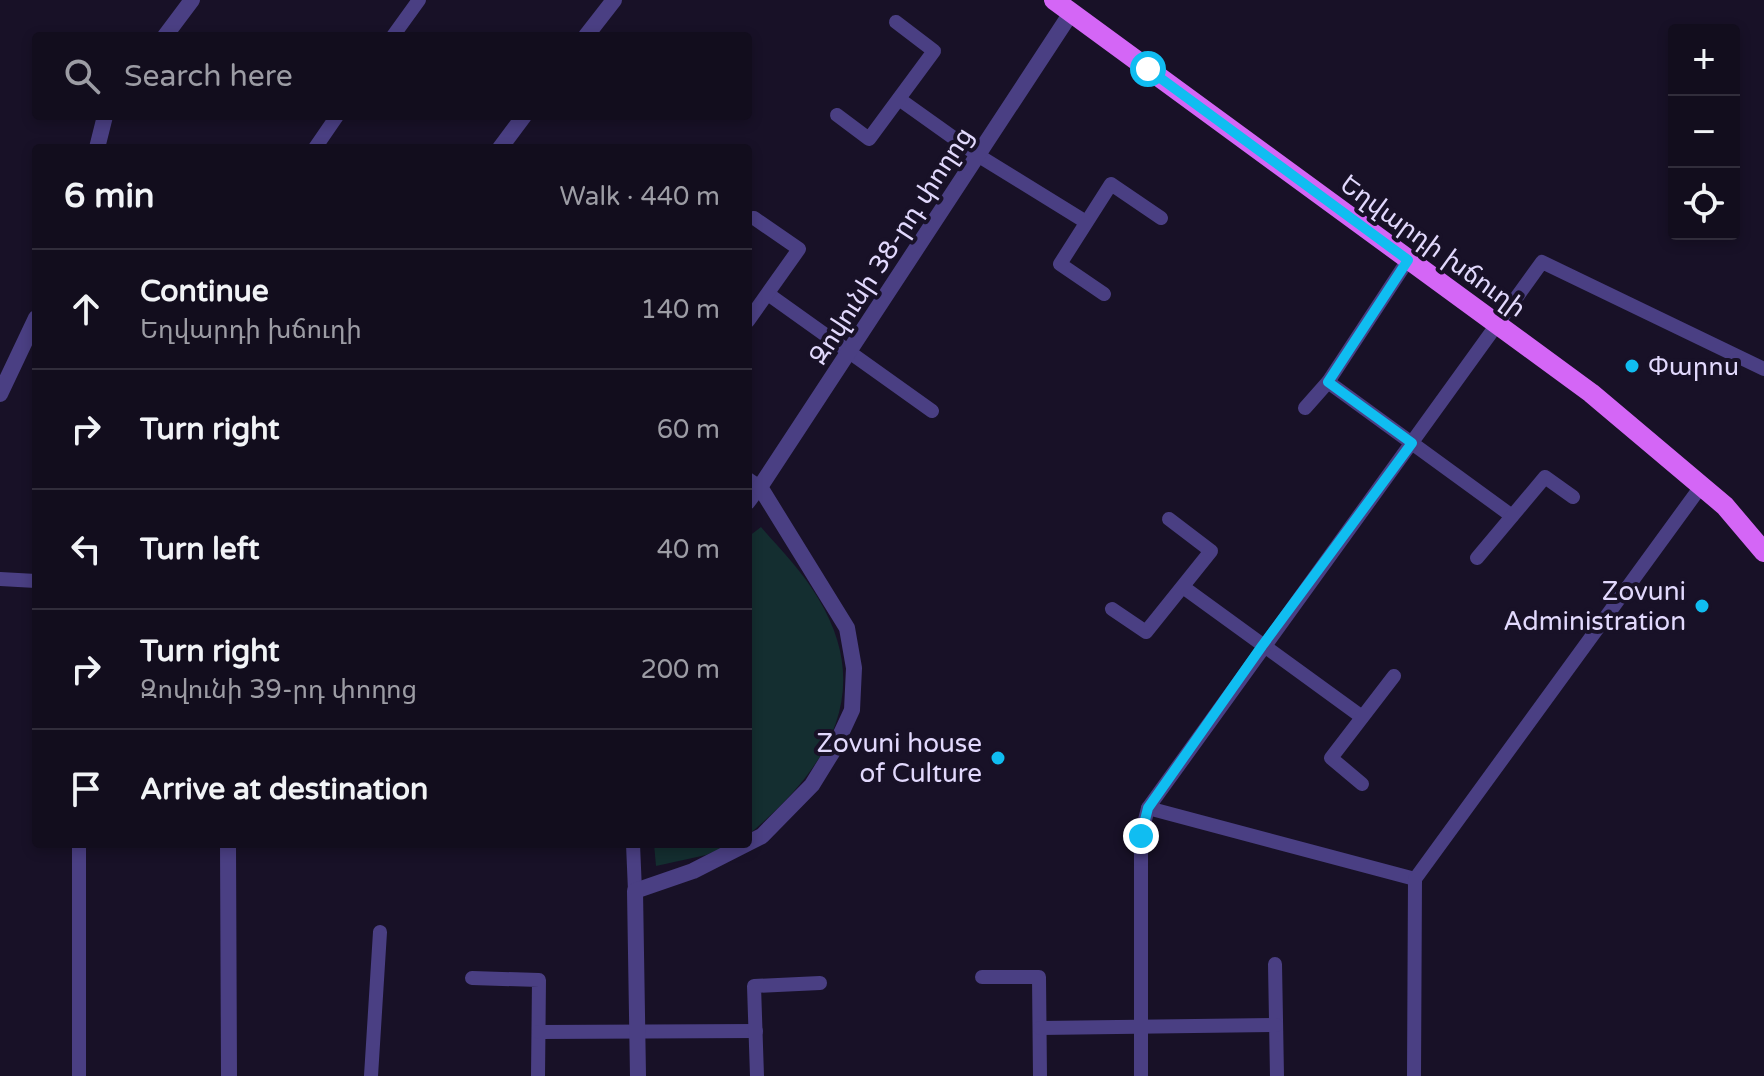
<!DOCTYPE html>
<html lang="en">
<head>
<meta charset="utf-8">
<style>
	body { margin:0; font-family:"Varela Round","Noto Sans Armenian",sans-serif; background:#1f1b2a; color:#f1f3f6 }
	.controls { position:absolute; right:24px; top:24px; display:grid; overflow:hidden; border-radius:8px; box-shadow:0 4px 12px #0003 }
	.controls button { width:72px; height:72px; display:grid; place-items:center; padding:0; border:0; border-bottom:2px solid #312d3b; background:#120d1d; color:#f1f3f6; font:40px sans-serif }
	.stop { position:absolute; width:24px; height:24px; margin:-18px; border:6px solid #10bdf1; border-radius:50%; background:#fff }
	.stop.end { background:#10bdf1; border-color:#fff; box-shadow:0 2px 8px #0008 }
	.list { margin:0; padding:0; list-style:none }
	h2 { display:flex; justify-content:space-between; align-items:center; height:104px; margin:0; padding:0 32px; font-size:34px }
	h2 small { font-size:26px; font-weight:400; color:#9c9ca4 }
	.list li { display:grid; grid-template-columns:52px 1fr auto; gap:24px; align-items:center; box-sizing:border-box; height:120px; padding:0 32px; border-top:2px solid #312d3b }
	.list b { display:block; font-size:30px; white-space:nowrap }
	.list p { margin:0; font-size:26px; white-space:nowrap; color:#9c9ca4 }
	.list em { font-size:26px; font-style:normal; color:#9c9ca4 }
	.icon { flex:none; width:44px; height:44px; fill:none; stroke:currentColor; stroke-width:2; stroke-linecap:round; stroke-linejoin:round }
	.map { position:relative; flex:none; width:1764px; height:1076px; overflow:hidden }
	.search { position:absolute; background:#120d1d; box-shadow:0 4px 12px #0003; left:32px; top:32px; width:720px; height:88px; display:flex; align-items:center; gap:20px; box-sizing:border-box; padding:0 28px; border-radius:8px; color:#9c9ca4; font-size:30px }
	.panel { position:absolute; background:#120d1d; box-shadow:0 4px 12px #0003; left:32px; top:144px; width:720px; height:704px; border-radius:8px }
	.map>svg:first-child { display:block }
	.green { fill:#142e30 }
	.lines { fill:none; stroke-linecap:round; stroke-linejoin:round }
	.minor { stroke:#4a3f83; stroke-width:14 }
	.tertiary { stroke:#4a3f83; stroke-width:16 }
	.primary { stroke:#d466f6; stroke-width:20 }
	.route { stroke:#10bdf1; stroke-width:10 }
	.poi-dot { fill:#10bdf1; stroke:#181127; stroke-width:3 }
	.labels { text-anchor:middle; dominant-baseline:central; stroke-width:8; stroke-linejoin:round; paint-order:stroke }
	.street-label { font-size:26px; fill:#e2d9fd; stroke:#181127 }
	.poi-label { font-size:26px; fill:#e2d9fd; stroke:#181127; text-anchor:end }
</style>
</head>
<body>
<div class="map">
<svg width="1764" height="1076" viewBox="0 0 1764 1076">
	<rect width="100%" height="100%" fill="#181127"/>
	<g class="green">
		<path d="M761 527C781 550 803 572 818 598 877 695 824 772 748 835V537Z"/>
		<path d="M654 844H732L706 855 656 866Z"/>
	</g>
	<g class="lines">
		<g class="minor">
			<path d="M393 36 419 0"/>
			<path d="M899 99 979 156 1086 222"/>
			<path d="M837 115 869 139 934 51 896 22"/>
			<path d="M315 148 337 116"/>
			<path d="M768 294 932 411"/>
			<path d="M1104 294 1060 264 1111 184 1161 218"/>
			<path d="M748 321 799 249 754 218"/>
			<path d="M1328 382 1512 516"/>
			<path d="M1305 408 1328 382 1408 260"/>
			<path d="M748 479 760 487 748 503"/>
			<path d="M1477 558 1545 477 1573 497"/>
			<path d="M0 579 36 581"/>
			<path d="M1183 587 1362 717"/>
			<path d="M1112 609 1146 632 1211 551 1169 519"/>
			<path d="M1362 784 1331 758 1394 676"/>
			<path d="M1148 808 1415 879"/>
			<path d="M79 844V1076"/>
			<path d="M633 844 635 891"/>
			<path d="M1275 964 1277 1076"/>
			<path d="M982 977H1039L1040 1076"/>
			<path d="M472 978 539 980 538 1076"/>
			<path d="M1040 1028 1276 1025"/>
			<path d="M539 1032 756 1031"/>
			<path d="M371 1076 380 932"/>
			<path d="M757 1076 754 986 820 983"/>
			<path d="M1141 1076V836L1148 808 1542 262 1764 369"/>
			<path d="M1414 1076 1415 879 1702 485"/>
		</g>
		<g class="tertiary">
			<path d="M165 36 192 0"/>
			<path d="M586 36 614 0"/>
			<path d="M97 148 105 116"/>
			<path d="M500 148 524 116"/>
			<path d="M0 394 36 318"/>
			<path d="M748 843 762 836 812 785 833 751 852 710 854 668 847 628 760 487 1071 13"/>
			<path d="M228 844 229 1076"/>
			<path d="M638 1076 635 891 693 871 746 844"/>
		</g>
		<path class="primary" d="M1054 0 1591 393 1725 506 1764 552"/>
	</g>
	<g class="lines">
		<path class="route" d="M1141 836 1148 808 1262 646 1412 443 1328 382 1408 260 1148 69"/>
	</g>
	<g class="poi-dot">
		<circle cx="1632" cy="366" r="8"/>
		<circle cx="1702" cy="606" r="8"/>
		<circle cx="998" cy="758" r="8"/>
	</g>
	<g class="labels">
		<g class="street-label">
			<text transform="translate(891 246) rotate(-57)">Զովունի 38-րդ փողոց</text>
			<text transform="translate(1433 246) rotate(36)">Եղվարդի խճուղի</text>
		</g>
		<g class="poi-label">
			<text x="1648" y="366" text-anchor="start">Փարոս</text>
			<text x="1686" y="591">Zovuni<tspan x="1686" dy="30">Administration</tspan></text>
			<text x="982" y="743">Zovuni house<tspan x="982" dy="30">of Culture</tspan></text>
		</g>
	</g>
</svg>
<div class="controls">
<button>+</button>
<button>−</button>
<button><svg class="icon" aria-label="locate" viewBox="0 0 24 24"><circle cx="12" cy="12" r="6"/><path d="M12 2v4M12 18v4M2 12h4M18 12h4"/></svg></button>
</div>
<div class="stop" style="left:1148px;top:69px"></div>
<div class="stop end" style="left:1141px;top:836px"></div>
<div class="search"><svg class="icon" aria-label="search" viewBox="0 0 24 24"><circle cx="10" cy="10" r="6"/><path d="M15 15l6 6"/></svg>Search here</div>
<section class="panel">
<h2>6 min<small>Walk · 440 m</small></h2>
<ul class="list">
<li><svg class="icon" aria-label="ahead" viewBox="0 0 24 24"><path d="M12 20V5M6 11l6-6 6 6"/></svg><div><b>Continue</b><p>Եղվարդի խճուղի</p></div><em>140 m</em></li>
<li><svg class="icon" aria-label="right" viewBox="0 0 24 24"><path d="M7 20v-9h11M14 6l5 5-5 5"/></svg><div><b>Turn right</b></div><em>60 m</em></li>
<li><svg class="icon" aria-label="left" viewBox="0 0 24 24"><path d="M17 20v-9H6M10 6l-5 5 5 5"/></svg><div><b>Turn left</b></div><em>40 m</em></li>
<li><svg class="icon" aria-label="right" viewBox="0 0 24 24"><path d="M7 20v-9h11M14 6l5 5-5 5"/></svg><div><b>Turn right</b><p>Զովունի 39-րդ փողոց</p></div><em>200 m</em></li>
<li><svg class="icon" aria-label="arrive" viewBox="0 0 24 24"><path d="M6 21V4h12l-3 4 3 4H6"/></svg><div><b>Arrive at destination</b></div></li>
</ul>
</section>
</div>
</body>
</html>
